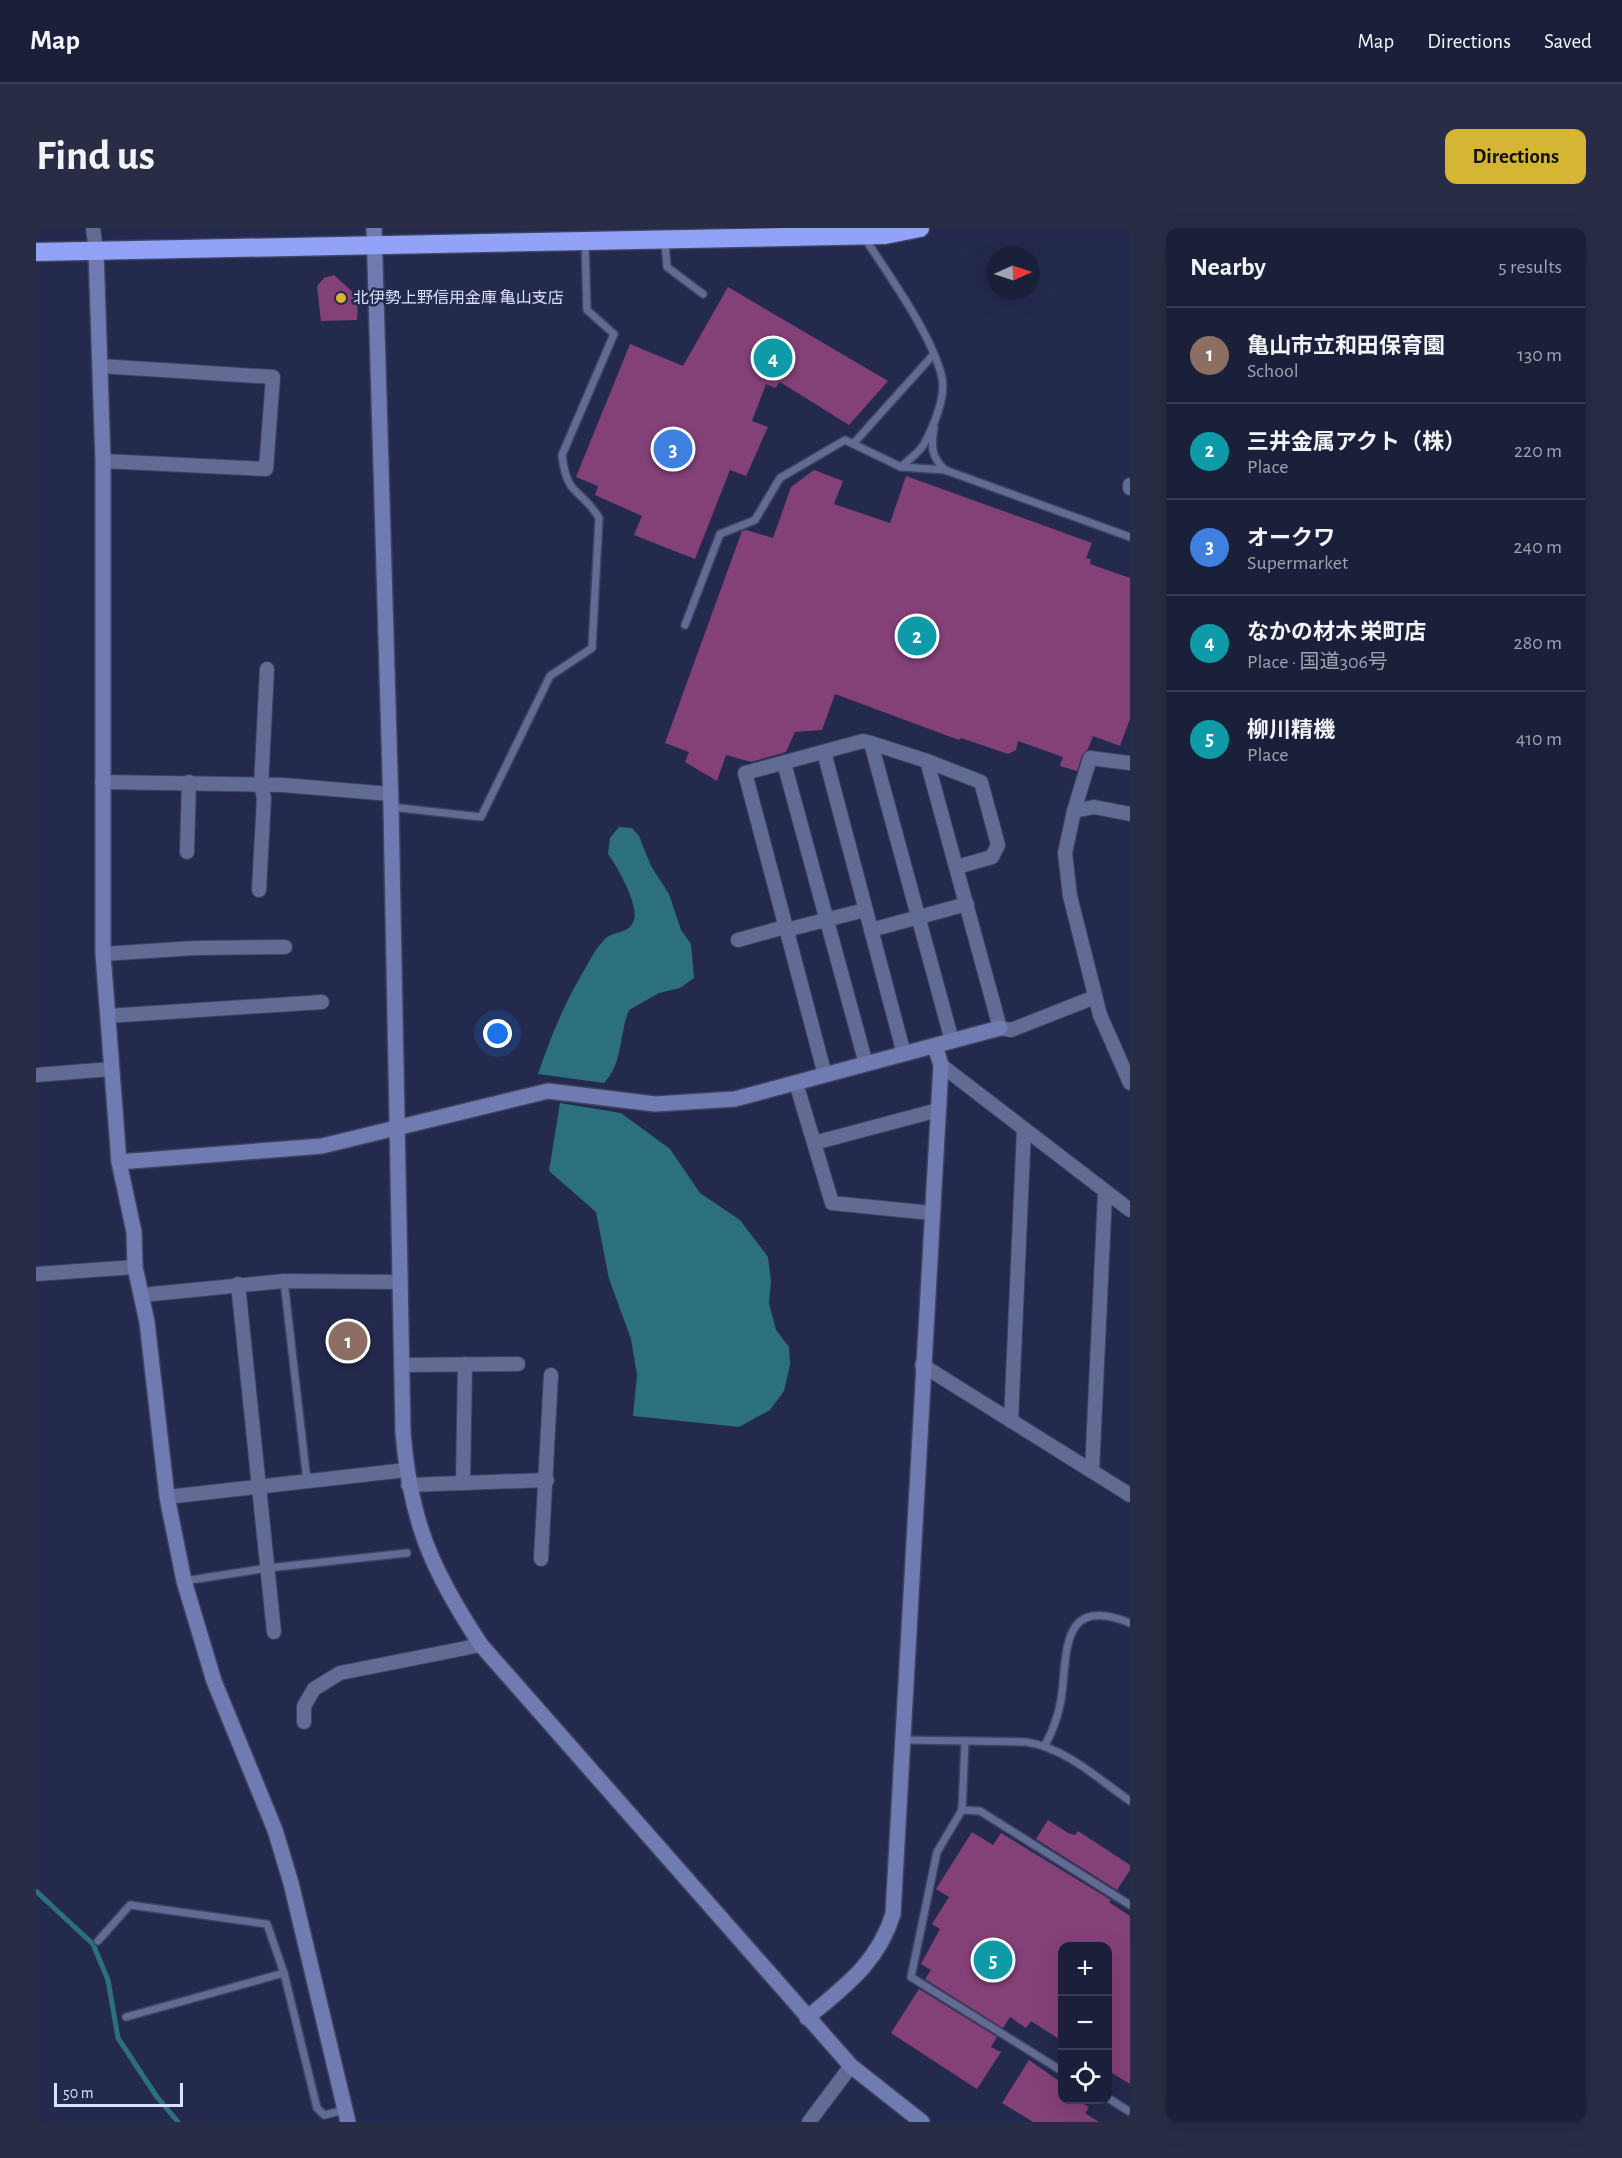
<!DOCTYPE html>
<html lang="en">
<head>
<meta charset="utf-8">
<style>
	body { margin:0; font-family:"Alegreya Sans","Noto Sans JP",sans-serif; background:#282d45; color:#f1f3f6 }
	.controls { position:absolute; right:18px; bottom:18px; display:grid; overflow:hidden; border-radius:12px; box-shadow:0 6px 24px #0002 }
	.controls button { width:54px; height:54px; display:grid; place-items:center; padding:0; border:0; border-bottom:2px solid #393e54; background:#1b203a; color:#f1f3f6; font:30px sans-serif }
	.compass { position:absolute; left:950px; top:18px; width:54px; height:54px; border-radius:50%; background:#1b203a; box-shadow:0 6px 24px #0002; rotate:87deg }
	.scale { position:absolute; left:18px; bottom:15px; width:129px; box-sizing:border-box; padding-left:6px; border:3px solid #dae0f7; border-top:0; font-size:16px; line-height:21px; white-space:nowrap; color:#dae0f7; -webkit-text-stroke:4px #242a4d; paint-order:stroke }
	.you { position:absolute; left:462px; top:806px; width:21px; height:21px; margin:-15px; border:4px solid #fff; border-radius:50%; background:#1a73e8; box-shadow:0 0 0 9px #1a73e833 }
	.badge { display:grid; place-items:center; width:39px; height:39px; border-radius:50%; background:#d5b534; color:#fff; font-size:20px; font-weight:700 }
	.pin { position:absolute; translate:-50% -50%; border:3px solid #fff; box-shadow:0 2px 6px #0006 }
	.list { margin:0; padding:0; list-style:none }
	h2 { display:flex; justify-content:space-between; align-items:center; height:78px; margin:0; padding:0 24px; font-size:26px }
	h2 small { font-size:20px; font-weight:400; color:#a0a3af }
	.list li { display:grid; grid-template-columns:39px 1fr auto; gap:18px; align-items:center; box-sizing:border-box; height:96px; padding:0 24px; border-top:2px solid #393e54 }
	.list b { display:block; font-size:22px; white-space:nowrap }
	.list p { margin:0; font-size:20px; white-space:nowrap; color:#a0a3af }
	.list em { font-size:20px; font-style:normal; color:#a0a3af }
	.icon { flex:none; width:33px; height:33px; fill:none; stroke:currentColor; stroke-width:2; stroke-linecap:round; stroke-linejoin:round }
	.map { position:relative; flex:none; width:1094px; height:1894px; overflow:hidden; border-radius:12px }
	header { display:flex; align-items:center; gap:36px; box-sizing:border-box; height:84px; padding:0 30px; background:#1b203a; border-bottom:2px solid #393e54 }
	header strong { font-size:28px }
	nav { display:flex; gap:33px; margin-inline-start:auto; font-size:21px }
	.intro { display:flex; align-items:center; justify-content:space-between; box-sizing:border-box; height:144px; padding:0 36px }
	h1 { margin:0; font-size:42px }
	.button { padding:15px 27px; border-radius:12px; background:#d5b534; color:#111; font-size:21px; font-weight:700 }
	main { display:flex; gap:36px; padding:0 36px }
	aside { flex:1; background:#1b203a; border-radius:12px; box-shadow:0 6px 24px #0002 }
	.map>svg:first-child { display:block }
	.water { fill:#2c6f7e }
	.lines { fill:none; stroke-linecap:round; stroke-linejoin:round }
	.stream { stroke:#2c6f7e; stroke-width:5 }
	.building { fill:#844178 }
	.lane-casing { stroke:#3f4361; stroke-width:10 }
	.street-casing { stroke:#3f4361; stroke-width:16 }
	.secondary-casing { stroke:#3f4361; stroke-width:18 }
	.highway-casing { stroke:#3f4361; stroke-width:21 }
	.lane { stroke:#626b93; stroke-width:7 }
	.street { stroke:#626b93; stroke-width:14 }
	.secondary { stroke:#707cb1; stroke-width:15 }
	.highway { stroke:#92a3f7; stroke-width:18 }
	.poi-dot { fill:#d5b534; stroke:#242a4d; stroke-width:2 }
	.labels { text-anchor:middle; dominant-baseline:central; stroke-width:5; stroke-linejoin:round; paint-order:stroke }
	.poi-label { font-size:16px; fill:#dae0f7; stroke:#242a4d; text-anchor:start }
</style>
</head>
<body>
<header>
<strong>Map</strong>
<nav><a>Map</a><a>Directions</a><a>Saved</a></nav>
</header>
<div class="intro"><h1>Find us</h1><a class="button">Directions</a></div>
<main>
<div class="map">
<svg width="1094" height="1894" viewBox="0 0 1094 1894">
	<rect width="100%" height="100%" fill="#242a4d"/>
	<g class="water">
		<path d="M583 599 596 600 603 608 615 638 633 666 645 702 655 716 658 750 644 760 623 765 593 782C583 806 587 836 568 855L502 846C515 809 526 780 546 746 553 734 559 721 569 711 578 702 593 707 598 692 603 677 581 638 572 626L574 610Z"/>
		<path d="M524 875 585 885 634 921 664 965 704 992 732 1029 735 1053 733 1075 740 1102 753 1119 754 1137 748 1163 734 1182 703 1199 597 1188 601 1147 595 1111 573 1051 560 984 513 943Z"/>
	</g>
	<g class="lines">
		<path class="stream" d="M0 1663 57 1716 72 1752 82 1810 121 1869 142 1894"/>
	</g>
	<g class="building">
		<path d="M298 47 322 69 321 92 285 93 281 58 288 50Z"/>
		<path d="M692 59 852 153 813 197 744 154 739 160 730 156 716 193 732 199 710 248 694 242 659 331 598 307 606 288 559 267 562 258 540 249 594 116 647 138Z"/>
		<path d="M778 242 807 253 798 276 854 295 870 248 1056 315 1050 330 1055 331 1054 336 1094 350V491L1084 518 1057 508 1052 521 1046 527 1041 543 1024 538 1027 529 982 513 980 522 972 526 925 510 923 512 799 466 786 502 759 504 750 524 715 534 690 527 681 553 649 534 653 524 629 515 706 303 710 302 737 310 755 259Z"/>
		<path d="M1012 1592 1032 1605 1039 1607 1042 1603 1094 1637V1642L1081 1662 1000 1611Z"/>
		<path d="M936 1604 957 1617 965 1605 1075 1672 1073 1674 1094 1688V1856L1071 1842V1719H1026V1813L995 1793 990 1800 974 1789 967 1800 889 1751 895 1742 885 1736 904 1701 896 1696 913 1669 900 1661Z"/>
		<path d="M883 1761 961 1809 955 1819 965 1824 941 1861 855 1805Z"/>
		<path d="M993 1832 1026 1855V1872H1041L1053 1879 1049 1885 1063 1894H997L966 1875Z"/>
	</g>
	<g class="lines">
		<g class="lane-casing">
			<g id="lane">
				<path d="M629 14 631 39 667 66"/>
				<path d="M898 200C895 218 895 229 909 242L1094 309"/>
				<path d="M817 216 897 127"/>
				<path d="M865 239 909 242"/>
				<path d="M649 397 684 306 719 292 744 250 809 212 865 239C872 232 883 225 888 216 897 200 910 169 906 150 897 108 852 46 828 9"/>
				<path d="M355 579 445 589 514 448 556 420 563 290C545 259 531 271 526 227L578 106 551 82 549 15"/>
				<path d="M248 1053 271 1253"/>
				<path d="M148 1353 232 1340 371 1325"/>
				<path d="M869 1512 990 1514C1030 1520 1061 1550 1094 1573"/>
				<path d="M929 1513 926 1582 901 1624 875 1749 1026 1843"/>
				<path d="M1009 1517C1017 1503 1022 1488 1025 1472 1032 1426 1023 1366 1094 1395"/>
				<path d="M926 1582 944 1583 1094 1677"/>
				<path d="M62 1713 94 1677 231 1696 248 1745 281 1880 288 1887 309 1882"/>
				<path d="M90 1789 248 1745"/>
				<path d="M1072 1870 1094 1884"/>
			</g>
		</g>
		<g class="street-casing">
			<g id="street">
				<path d="M57 0 60 23"/>
				<path d="M64 138 237 149 230 241 67 233"/>
				<path d="M1094 257V260"/>
				<path d="M835 515 891 533 964 800 975 802 1059 769"/>
				<path d="M788 524 868 826"/>
				<path d="M891 533 945 554 962 617 956 629 921 639"/>
				<path d="M748 535 830 836"/>
				<path d="M66 554 247 557 355 566"/>
				<path d="M1038 583 1054 530 1094 535"/>
				<path d="M1094 586 1058 579 1038 583 1029 625 1034 668 1064 787 1094 855"/>
				<path d="M151 624 153 554"/>
				<path d="M223 662 228 570 225 558 231 441"/>
				<path d="M750 702 829 682"/>
				<path d="M835 702 931 676"/>
				<path d="M702 712 749 699"/>
				<path d="M67 726 159 720 249 719"/>
				<path d="M71 788 286 774"/>
				<path d="M905 837 1094 982"/>
				<path d="M0 847 75 841"/>
				<path d="M789 847 709 545 827 513 835 515 916 813"/>
				<path d="M760 855 796 975 895 985"/>
				<path d="M778 915 902 882"/>
				<path d="M0 1046 99 1039"/>
				<path d="M202 1056 238 1404"/>
				<path d="M106 1067 248 1053 363 1054"/>
				<path d="M365 1137 482 1136"/>
				<path d="M886 1137 1094 1267"/>
				<path d="M975 1193 988 901"/>
				<path d="M1056 1243 1069 966"/>
				<path d="M427 1253 429 1136"/>
				<path d="M372 1257 511 1252"/>
				<path d="M131 1269 370 1242"/>
				<path d="M505 1331 515 1147"/>
				<path d="M268 1494V1478L278 1461 304 1445 445 1417"/>
				<path d="M773 1894 815 1838"/>
			</g>
		</g>
		<g class="secondary-casing">
			<g id="secondary">
				<path d="M338 0 355 579 367 1204C374 1293 396 1343 445 1417L815 1838 886 1894"/>
				<path d="M60 23 67 233V726L83 934 98 1004 99 1039 111 1094 131 1269 148 1353 178 1453 239 1602 255 1655 312 1894"/>
				<path d="M83 934 286 918 512 863 619 876 699 871 964 800"/>
				<path d="M771 1790C809 1758 842 1735 857 1686L905 837 899 818"/>
			</g>
		</g>
		<g class="highway-casing">
			<path id="highway" d="M0 24 849 7 884 0"/>
		</g>
		<use href="#lane" class="lane"/>
		<use href="#street" class="street"/>
		<use href="#secondary" class="secondary"/>
		<use href="#highway" class="highway"/>
	</g>
	<circle class="poi-dot" cx="305" cy="70" r="6"/>
	<g class="labels">
		<g class="poi-label">
			<text x="317" y="70">北伊勢上野信用金庫 亀山支店</text>
		</g>
	</g>
</svg>
<div class="controls">
<button>+</button>
<button>−</button>
<button><svg class="icon" aria-label="locate" viewBox="0 0 24 24"><circle cx="12" cy="12" r="6"/><path d="M12 2v4M12 18v4M2 12h4M18 12h4"/></svg></button>
</div>
<svg class="compass" viewBox="-18 -18 36 36"><path d="M0-13l5 13h-10z" fill="#e53935"/><path d="M0 13l5-13h-10z" fill="#a0a3af"/></svg>
<div class="scale">50 m</div>
<div class="you"></div>
<div class="pin badge" style="left:312px;top:1113px;background:#8d6e63">1</div>
<div class="pin badge" style="left:881px;top:408px;background:#0f9aa8">2</div>
<div class="pin badge" style="left:637px;top:221px;background:#3f7fe0">3</div>
<div class="pin badge" style="left:737px;top:130px;background:#0f9aa8">4</div>
<div class="pin badge" style="left:957px;top:1732px;background:#0f9aa8">5</div>
</div>
<aside>
<h2>Nearby<small>5 results</small></h2>
<ul class="list">
<li><span class="badge" style="background:#8d6e63">1</span><div><b>亀山市立和田保育園</b><p>School</p></div><em>130 m</em></li>
<li><span class="badge" style="background:#0f9aa8">2</span><div><b>三井金属アクト（株）</b><p>Place</p></div><em>220 m</em></li>
<li><span class="badge" style="background:#3f7fe0">3</span><div><b>オークワ</b><p>Supermarket</p></div><em>240 m</em></li>
<li><span class="badge" style="background:#0f9aa8">4</span><div><b>なかの材木 栄町店</b><p>Place · 国道306号</p></div><em>280 m</em></li>
<li><span class="badge" style="background:#0f9aa8">5</span><div><b>柳川精機</b><p>Place</p></div><em>410 m</em></li>
</ul>
</aside>
</main>
</body>
</html>
